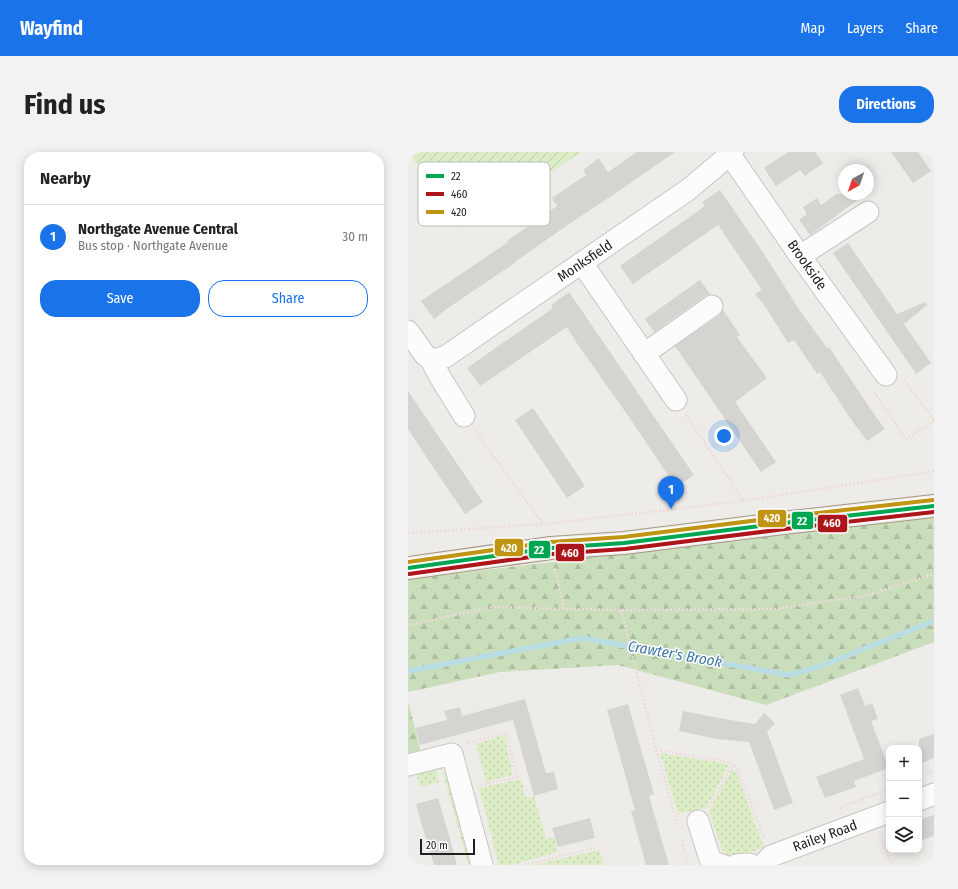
<!DOCTYPE html>
<html lang="en">
<head>
<meta charset="utf-8">
<style>
	body { margin:0; font-family:"Fira Sans Condensed",sans-serif; background:#f2f2f2; color:#222 }
	.controls { position:absolute; right:12px; bottom:12px; display:grid; overflow:hidden; border-radius:8px; box-shadow:0 2px 10px #0003 }
	.controls button { width:36px; height:36px; display:grid; place-items:center; padding:0; border:0; border-bottom:1px solid #e0e0e0; background:#fff; color:#222; font:20px sans-serif }
	.compass { position:absolute; left:430px; top:12px; width:36px; height:36px; border-radius:50%; background:#fff; box-shadow:0 2px 10px #0003; rotate:220deg }
	.scale { position:absolute; left:12px; bottom:10px; width:55px; box-sizing:border-box; padding-left:4px; border:2px solid #202020; border-top:0; font-size:11px; line-height:14px; white-space:nowrap; color:#202020; -webkit-text-stroke:3px #fff; paint-order:stroke }
	.you { position:absolute; left:316px; top:284px; width:14px; height:14px; margin:-10px; border:3px solid #fff; border-radius:50%; background:#1a73e8; box-shadow:0 0 0 6px #1a73e833 }
	.badge { display:grid; place-items:center; width:26px; height:26px; border-radius:50%; background:#1a73e8; color:#fff; font-size:13px; font-weight:700 }
	.pin { position:absolute; translate:-50% -33px; filter:drop-shadow(0 1px 2px #0008) }
	.pin::after { content:''; position:absolute; top:21px; width:14px; height:12px; background:inherit; clip-path:polygon(0 0,100% 0,50% 100%) }
	.list { margin:0; padding:0; list-style:none }
	h2 { display:flex; justify-content:space-between; align-items:center; height:52px; margin:0; padding:0 16px; font-size:17px }
	h2 small { font-size:13px; font-weight:400; color:#767676 }
	.list li { display:grid; grid-template-columns:26px 1fr auto; gap:12px; align-items:center; box-sizing:border-box; height:64px; padding:0 16px; border-top:1px solid #e0e0e0 }
	.list b { display:block; font-size:15px; white-space:nowrap }
	.list p { margin:0; font-size:13px; white-space:nowrap; color:#767676 }
	.list em { font-size:13px; font-style:normal; color:#767676 }
	.actions { display:flex; gap:8px; padding:12px 16px }
	.actions a { flex:1; padding:9px 0; border:1px solid #1a73e8; border-radius:16px; text-align:center; font-size:14px; color:#1a73e8 }
	.actions .main { background:#1a73e8; color:#fff }
	.icon { flex:none; width:22px; height:22px; fill:none; stroke:currentColor; stroke-width:2; stroke-linecap:round; stroke-linejoin:round }
	.map { position:relative; flex:none; width:526px; height:713px; overflow:hidden; border-radius:16px }
	header { display:flex; align-items:center; gap:24px; box-sizing:border-box; height:56px; padding:0 20px; background:#1a73e8; color:#fff }
	header strong { font-size:19px }
	nav { display:flex; gap:22px; margin-inline-start:auto; font-size:14px }
	.intro { display:flex; align-items:center; justify-content:space-between; box-sizing:border-box; height:96px; padding:0 24px }
	h1 { margin:0; font-size:28px }
	.button { padding:10px 18px; border-radius:16px; background:#1a73e8; color:#fff; font-size:14px; font-weight:700 }
	main { display:flex; gap:24px; padding:0 24px }
	aside { flex:1; background:#fff; border-radius:16px; box-shadow:0 2px 10px #0003 }
	.map>svg:first-child { display:block }
	.grass { fill:url(#grass-dots) }
	.forest { fill:url(#forest-firs) }
	.garden { fill:url(#garden-furrows) }
	.lines { fill:none; stroke-linecap:round; stroke-linejoin:round }
	.stream { stroke:#badde3; stroke-width:5.5 }
	.building { fill:#d6d4d1 }
	.minor-casing { stroke:#c7c6c5; stroke-width:23 }
	.major-casing { stroke:#a59985; stroke-width:24 }
	.path { stroke:#ecdbd9; stroke-width:2.5; stroke-dasharray:2 2; stroke-linecap:butt }
	.minor { stroke:#fcfcfc; stroke-width:21 }
	.major { stroke:#f1ece6; stroke-width:22 }
	.bus-1-casing { stroke:#fff; stroke-width:7 }
	.bus-2-casing { stroke:#fff; stroke-width:7 }
	.bus-3-casing { stroke:#fff; stroke-width:7 }
	.bus-1 { stroke:#00a651; stroke-width:4 }
	.bus-2 { stroke:#ac151a; stroke-width:4 }
	.bus-3 { stroke:#c09513; stroke-width:4 }
	.labels { text-anchor:middle; dominant-baseline:central; stroke-width:3; stroke-linejoin:round; paint-order:stroke }
	.street-label { font-size:14px; fill:#202020; stroke:#fff }
	.water-label { font-size:15px; font-style:italic; fill:#4078a6; stroke:#fff }
	.key { fill:#fff; stroke:#bcbcbc; stroke-width:1 }
	.key-label { font-size:11px; fill:#202020 }
	.line-badge { stroke:#fff; stroke-width:1.5 }
	.badge-label { font-size:11px; text-anchor:middle; font-weight:bold; fill:#fff }
</style>
</head>
<body>
<header>
<strong>Wayfind</strong>
<nav><a>Map</a><a>Layers</a><a>Share</a></nav>
</header>
<div class="intro"><h1>Find us</h1><a class="button">Directions</a></div>
<main>
<aside>
<h2>Nearby<small></small></h2>
<ul class="list">
<li><span class="badge">1</span><div><b>Northgate Avenue Central</b><p>Bus stop · Northgate Avenue</p></div><em>30 m</em></li>
</ul>
<div class="actions"><a class="main">Save</a><a>Share</a></div>
</aside>
<div class="map">
<svg width="526" height="713" viewBox="0 0 526 713">
	<defs>
		<pattern id="grass-dots" width="8" height="8" patternUnits="userSpaceOnUse"><rect width="8" height="8" fill="#dcedc6"/><path d="M2 2h.1M6 6h.1" fill="none" stroke="#bccbaa" stroke-width="1.8" stroke-linecap="round"/></pattern>
		<pattern id="forest-firs" width="22" height="20" patternUnits="userSpaceOnUse"><rect width="22" height="20" fill="#cadebc"/><path d="M5 1l3.5 6h-7zM16 11l3.5 6h-7z" fill="#adbea1"/></pattern>
		<pattern id="garden-furrows" width="10" height="10" patternUnits="userSpaceOnUse"><rect width="10" height="10" fill="#dcedc6"/><path d="M-1 1l2-2M0 10L10 0M9 11l2-2" fill="none" stroke="#bccbaa"/></pattern>
	</defs>
	<rect width="100%" height="100%" fill="#eeece9"/>
	<g class="grass">
		<path d="M96 583 105 623 78 630 68 592Z"/>
		<path d="M252 601 315 611 321 614 298 656 270 662Z"/>
		<path d="M28 615 31 630 12 635 8 621Z"/>
		<path d="M324 617 328 619 356 695 337 703 329 705 320 703 314 698 301 659Z"/>
		<path d="M34 618 40 626 64 712H60Z"/>
		<path d="M113 627 118 646 126 644 138 687 147 685 150 700 104 713H91L71 636Z"/>
		<path d="M191 698 196 713H126Z"/>
	</g>
	<g class="forest">
		<path d="M526 365V490L358 553 210 513 92 520 0 540V427Z"/>
		<path d="M0 549 13 601 0 605Z"/>
	</g>
	<path class="garden" d="M1 0H174L53 76Z"/>
	<g class="lines">
		<path class="stream" d="M0 519 174 486 381 523 413 514 526 469"/>
	</g>
	<g class="building">
		<path d="M229 0H267L208 41 161 72 107 110V111L40 156 26 167 13 149 100 90 99 89 149 54 144 46 178 23 175 18 191 6 200 20Z"/>
		<path d="M380 0H407L415 11 397 24 392 18 368 34 356 16Z"/>
		<path d="M483 0H510L523 19 505 31Z"/>
		<path d="M312 38 356 102 392 159 419 196 421 195 466 262 477 277 459 289 442 266 412 220 409 222 386 188 380 191 358 156 347 142 354 138 310 73 225 132 212 114 297 54 294 50Z"/>
		<path d="M428 42H458L402 83 391 68 399 62 395 55 409 46 413 53Z"/>
		<path d="M440 91 489 162 517 150 519 153 496 172 523 211 508 222 425 101Z"/>
		<path d="M292 128 302 142 297 144 246 180 237 167Z"/>
		<path d="M161 140 286 323 268 335 223 268 168 190 159 175 72 234 59 216 145 156 143 153Z"/>
		<path d="M315 158 332 183 329 185 359 226 327 250 368 310 353 320 267 194 311 164Z"/>
		<path d="M0 239 75 350 57 362 23 312 0 277Z"/>
		<path d="M125 256 177 334 159 346 107 268Z"/>
		<path d="M450 536 457 554 464 551 470 567 463 569 481 616 446 629 448 635 417 646 408 625 456 607 432 543Z"/>
		<path d="M117 547 138 621 146 620 150 637 126 644 105 568 12 593 7 576 39 568 36 559 52 555 54 564Z"/>
		<path d="M220 552 246 642 241 644 261 713H238L223 659 227 658 199 558Z"/>
		<path d="M275 559 316 567 347 572 356 561 367 571 359 580 385 651 366 658 341 590 309 587 271 579Z"/>
		<path d="M526 582V606L511 612V587Z"/>
		<path d="M30 646 39 676 49 713H26L13 670 8 652Z"/>
		<path d="M526 663V684L511 689V668Z"/>
		<path d="M182 666 187 686 150 695 144 676Z"/>
	</g>
	<g class="lines">
		<g class="minor-casing">
			<g id="minor">
				<path d="M322 3 392 104 478 223"/>
				<path d="M392 104 460 60"/>
				<path d="M174 111 268 248"/>
				<path d="M0 179 17 203 23 208 32 225 56 264"/>
				<path d="M236 202 304 154"/>
				<path d="M23 208 37 205 281 37 325 0"/>
				<path d="M0 613 44 602 74 713"/>
				<path d="M511 648 526 642"/>
				<path d="M290 669 302 707 309 712 315 713"/>
				<path d="M328 713 340 712 344 713"/>
				<path d="M355 713 363 704 481 660"/>
			</g>
		</g>
		<g class="major-casing">
			<path id="major" d="M0 416 143 396 216 391 384 370 526 354"/>
		</g>
		<g class="path">
			<path d="M496 228 526 268"/>
			<path d="M466 240 498 287 526 269"/>
			<path d="M278 263 336 349"/>
			<path d="M67 279 136 373"/>
			<path d="M0 381 136 372 336 349 526 319"/>
			<path d="M147 416 156 457"/>
			<path d="M213 458 248 598 270 674"/>
			<path d="M0 473 85 455 213 458 366 457 456 444 526 422"/>
			<path d="M60 591 98 581 109 625 73 633"/>
			<path d="M248 598 317 609 325 612 330 618 357 687"/>
			<path d="M519 622 526 619"/>
			<path d="M301 655 325 612"/>
			<path d="M431 656 481 637"/>
			<path d="M472 684 484 713"/>
			<path d="M274 688 280 713"/>
			<path d="M116 713 187 696"/>
		</g>
		<use href="#minor" class="minor"/>
		<use href="#major" class="major"/>
		<g class="bus-1-casing">
			<path id="bus-1" d="M0 416 143 396 216 391 384 370 526 354"/>
		</g>
		<g class="bus-2-casing">
			<path id="bus-2" d="M1 422 144 402 217 397 385 376 526 360"/>
		</g>
		<g class="bus-3-casing">
			<path id="bus-3" d="M0 410 142 390 215 385 383 364 525 348"/>
		</g>
		<use href="#bus-1" class="bus-1"/>
		<use href="#bus-2" class="bus-2"/>
		<use href="#bus-3" class="bus-3"/>
	</g>
	<g class="labels">
		<g class="street-label">
			<text transform="translate(177 109) rotate(-34)">Monksfield</text>
			<text transform="translate(399 113) rotate(55)">Brookside</text>
			<text transform="translate(417 684) rotate(-20)">Railey Road</text>
		</g>
		<g class="water-label">
			<text transform="translate(267 502) rotate(10)">Crawter's Brook</text>
		</g>
	</g>
	<rect x="10" y="10" width="132" height="64" rx="6" class="key"/>
	<rect x="18" y="22" width="18" height="4" fill="#00a651"/>
	<rect x="18" y="40" width="18" height="4" fill="#ac151a"/>
	<rect x="18" y="58" width="18" height="4" fill="#c09513"/>
	<g class="key-label">
		<text x="43" y="28">22</text>
		<text x="43" y="46">460</text>
		<text x="43" y="64">420</text>
	</g>
	<g class="line-badge">
		<rect x="349" y="357" width="30" height="19" rx="4" fill="#c09513"/>
		<rect x="383" y="359" width="23" height="19" rx="4" fill="#00a651"/>
		<rect x="409" y="362" width="31" height="19" rx="4" fill="#ac151a"/>
		<rect x="86" y="386" width="30" height="19" rx="4" fill="#c09513"/>
		<rect x="120" y="388" width="23" height="19" rx="4" fill="#00a651"/>
		<rect x="147" y="391" width="30" height="19" rx="4" fill="#ac151a"/>
	</g>
	<g class="badge-label">
		<text x="364" y="370">420</text>
		<text x="394" y="373">22</text>
		<text x="424" y="375">460</text>
		<text x="101" y="400">420</text>
		<text x="131" y="402">22</text>
		<text x="162" y="405">460</text>
	</g>
</svg>
<div class="controls">
<button>+</button>
<button>−</button>
<button><svg class="icon" aria-label="layers" viewBox="0 0 24 24"><path d="M12 4l9 5-9 5-9-5zM3 14l9 5 9-5"/></svg></button>
</div>
<svg class="compass" viewBox="-18 -18 36 36"><path d="M0-13l5 13h-10z" fill="#e53935"/><path d="M0 13l5-13h-10z" fill="#767676"/></svg>
<div class="scale">20 m</div>
<div class="you"></div>
<div class="pin badge" style="left:263px;top:357px">1</div>
</div>
</main>
</body>
</html>
